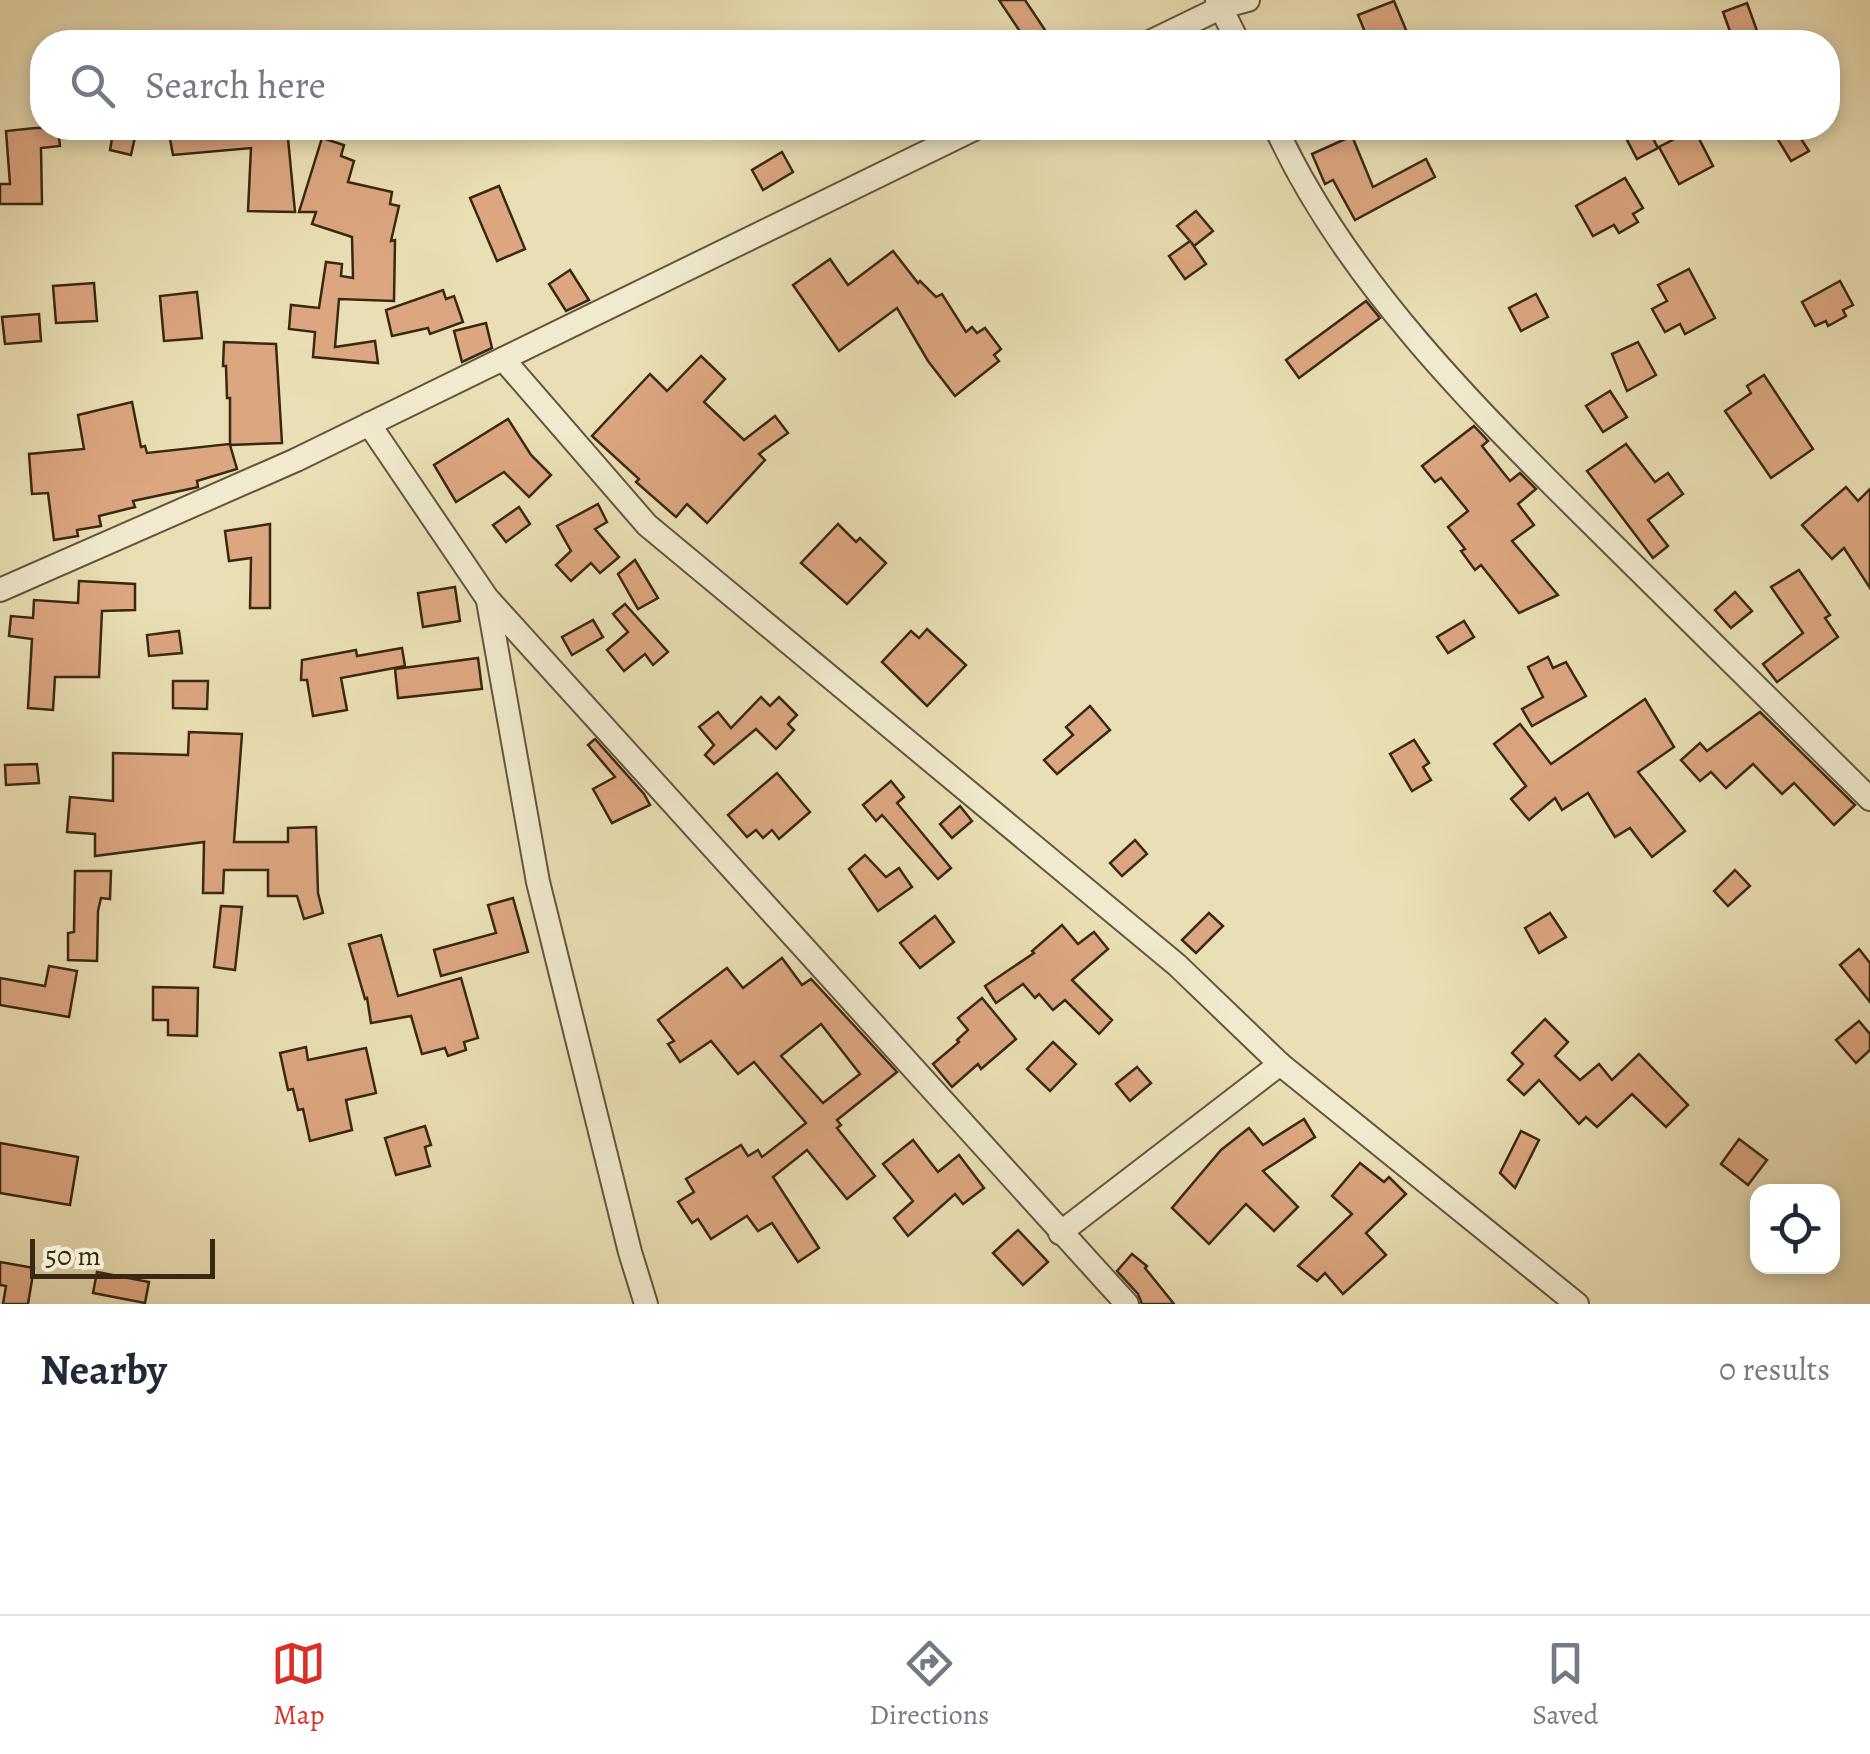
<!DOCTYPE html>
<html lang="en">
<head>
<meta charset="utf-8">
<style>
	body { margin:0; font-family:Alegreya,serif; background:#f2f2f3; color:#1f2937 }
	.controls { position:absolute; right:30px; bottom:30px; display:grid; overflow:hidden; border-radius:20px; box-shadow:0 5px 15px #0003 }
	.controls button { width:90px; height:90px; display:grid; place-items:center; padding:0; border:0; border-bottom:2px solid #e0e1e3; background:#fff; color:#1f2937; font:50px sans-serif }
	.scale { position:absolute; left:30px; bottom:25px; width:185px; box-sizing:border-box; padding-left:10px; border:5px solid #392813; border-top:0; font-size:28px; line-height:35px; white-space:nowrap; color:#392813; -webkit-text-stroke:8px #f1eace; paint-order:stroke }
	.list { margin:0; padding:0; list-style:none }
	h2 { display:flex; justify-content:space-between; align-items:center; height:130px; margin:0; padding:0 40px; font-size:42px }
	h2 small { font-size:32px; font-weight:400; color:#747a83 }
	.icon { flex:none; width:55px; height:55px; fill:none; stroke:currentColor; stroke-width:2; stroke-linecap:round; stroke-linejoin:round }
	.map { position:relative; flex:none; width:1870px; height:1304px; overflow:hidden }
	.search { position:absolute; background:#fff; box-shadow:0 5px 15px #0003; left:30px; right:30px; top:30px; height:110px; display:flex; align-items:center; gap:25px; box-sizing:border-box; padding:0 35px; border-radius:40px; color:#747a83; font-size:38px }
	.sheet { height:310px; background:#fff }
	nav { display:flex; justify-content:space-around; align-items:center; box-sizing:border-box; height:140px; border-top:2px solid #e0e1e3; background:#fff; font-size:28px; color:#747a83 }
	nav a { display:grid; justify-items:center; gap:5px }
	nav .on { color:#d93025 }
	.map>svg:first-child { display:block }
	.building { fill:#dca681; stroke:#392813; stroke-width:2.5; fill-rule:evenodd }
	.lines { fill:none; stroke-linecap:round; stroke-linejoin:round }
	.street-casing { stroke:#65563b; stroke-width:26 }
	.street { stroke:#f1eace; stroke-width:22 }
</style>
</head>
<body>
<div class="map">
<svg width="1870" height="1304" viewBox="0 0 1870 1304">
	<rect width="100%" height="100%" fill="#eadfb4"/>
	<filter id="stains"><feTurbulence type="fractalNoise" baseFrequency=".002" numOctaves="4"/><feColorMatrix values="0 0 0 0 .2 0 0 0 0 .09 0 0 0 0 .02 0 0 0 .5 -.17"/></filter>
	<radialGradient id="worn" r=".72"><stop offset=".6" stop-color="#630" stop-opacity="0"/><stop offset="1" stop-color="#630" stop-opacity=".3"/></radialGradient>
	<g class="building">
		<path d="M999 0H1025L1053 42H1027Z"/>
		<path d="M1394 1 1411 42H1369L1358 15Z"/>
		<path d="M1747 3 1761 42H1745L1739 34 1732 37 1723 12Z"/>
		<path d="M35 128H58L60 146 41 148 42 204H0V184H10L6 131Z"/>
		<path d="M114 128H137L131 155 110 150Z"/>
		<path d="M168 128H287L295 212 248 211 251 148 173 155Z"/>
		<path d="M1771 128H1794L1809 151 1791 161Z"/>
		<path d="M1648 129 1658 148 1637 159 1627 140Z"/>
		<path d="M1694 129 1713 166 1679 184 1659 147Z"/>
		<path d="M1352 136 1373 187 1426 159 1435 177 1355 220 1333 180 1325 184 1312 154Z"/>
		<path d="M322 138 344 145 341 156 354 161 348 182 392 192 390 204 399 206 391 241 395 240 394 301 339 299 335 347 375 341 378 363 313 357 315 332 289 329 291 305 319 308 326 262 342 264 341 276 353 278 352 237 312 224 316 212H299Z"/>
		<path d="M782 152 793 172 763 190 752 170Z"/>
		<path d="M1625 178 1643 208 1633 214 1638 222 1619 233 1614 225 1593 236 1576 206Z"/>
		<path d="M499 186 525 249 497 261 470 198Z"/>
		<path d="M1196 211 1213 231 1194 246 1191 242 1206 264 1185 279 1169 256 1190 241 1177 226Z"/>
		<path d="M893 251 918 283 920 281 936 297 942 294 966 332 972 327 977 333 985 328 1001 349 994 355 999 361 955 396 928 361 897 308 839 351 793 285 830 259 848 285Z"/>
		<path d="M1689 269 1715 318 1685 334 1680 324 1665 332 1652 309 1667 301 1658 285Z"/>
		<path d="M570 270 589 300 566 311 549 284Z"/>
		<path d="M1840 281 1853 305 1843 310 1846 316 1828 326 1826 321 1815 326 1802 302Z"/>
		<path d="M94 283 97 321 56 323 53 286Z"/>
		<path d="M443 290 446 299 454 296 463 322 430 334 428 328 392 336 386 310Z"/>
		<path d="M197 292 202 338 164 341 160 296Z"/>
		<path d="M1536 294 1548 317 1521 331 1509 308Z"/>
		<path d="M1366 301 1380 318 1299 378 1286 360Z"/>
		<path d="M39 314 41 341 5 344 2 317Z"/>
		<path d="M486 323 492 348 462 362 454 331Z"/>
		<path d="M224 342 276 344 282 443 230 445 237 469 197 481 198 487 194 488 133 501 135 507 99 516 101 526 77 530 78 536 54 540 48 493 32 494 29 454 84 449 78 415 132 402 141 447 145 446 147 453 230 444V398H227L226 366H223Z"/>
		<path d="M1638 342 1656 375 1627 391 1612 354Z"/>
		<path d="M701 356 725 379 704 402 744 440 775 416 788 433 759 454 765 460 707 523 687 504 676 517 636 482 639 479 592 436 650 374 667 391Z"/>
		<path d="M1764 375 1813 449 1771 478 1725 411 1751 393 1747 386Z"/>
		<path d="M1610 391 1627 417 1603 432 1586 406Z"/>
		<path d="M508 419 531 455 551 475 529 497 504 472 456 502 434 465Z"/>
		<path d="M1474 426 1488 441 1482 446 1510 481 1520 473 1536 489 1518 504 1534 525 1512 541 1558 595 1519 613 1481 565 1475 570 1461 551 1465 549 1448 527 1468 511 1441 478 1435 482 1422 466Z"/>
		<path d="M1626 444 1655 482 1668 473 1683 494 1648 520 1668 546 1653 558 1587 471Z"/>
		<path d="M1846 487 1858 501 1870 489V588L1844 548 1832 559 1802 525Z"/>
		<path d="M598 504 607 522 595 529 619 557 600 573 591 563 571 581 556 565 571 551 557 526Z"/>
		<path d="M519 507 530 524 506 542 493 525Z"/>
		<path d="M270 524V608H250L251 558 229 561 225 531Z"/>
		<path d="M838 524 856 542 860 538 886 563 847 604 801 563Z"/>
		<path d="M635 560 658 598 638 609 618 574Z"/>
		<path d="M1799 570 1830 615 1825 618 1838 637 1777 682 1763 664 1803 633 1771 587Z"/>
		<path d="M79 581 135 584V610L102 611 99 677H55L53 710 28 708 32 639 9 636 11 616 33 618 34 600 78 603Z"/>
		<path d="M455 587 460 621 423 627 418 593Z"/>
		<path d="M1735 592 1752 611 1731 628 1715 610Z"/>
		<path d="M625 604 668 652 653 665 645 654 624 671 607 650 628 632 613 614Z"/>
		<path d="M593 620 603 637 572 655 562 637Z"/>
		<path d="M1464 621 1474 637 1448 653 1437 637Z"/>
		<path d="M927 629 966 665 927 706 882 662 911 631 919 638Z"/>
		<path d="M179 631 182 653 149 656 147 635Z"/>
		<path d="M402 648 405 666 341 678 347 710 313 716 307 680H301L302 660 356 650 357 656Z"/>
		<path d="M1548 657 1553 668 1566 662 1586 696 1532 726 1522 709 1543 697 1528 667Z"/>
		<path d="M478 658 482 689 398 698 395 669Z"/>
		<path d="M173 681H208L207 709 173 708Z"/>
		<path d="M761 697 770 706 779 697 797 715 788 724 794 730 776 749 756 729 714 764 705 755 714 745 699 727 718 712 731 728Z"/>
		<path d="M1645 699 1674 747 1638 772 1685 831 1652 857 1630 828 1615 837 1588 793 1562 810 1555 798 1529 820 1511 799 1526 786 1494 744 1520 724 1551 764Z"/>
		<path d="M1090 706 1110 730 1057 774 1044 760 1073 735 1066 727Z"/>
		<path d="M1760 712 1855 805 1834 825 1794 783 1782 794 1753 764 1726 788 1711 772 1700 781 1681 760 1700 743 1707 751Z"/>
		<path d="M189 732 242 734 234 842H288V828L316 827 318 893 323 913 304 919 297 896H268V870H224L223 893H203L204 842 95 856V834L67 832 70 797 113 801V753L188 755Z"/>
		<path d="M595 739 644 794 650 805 612 823 593 789 615 777 588 745Z"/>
		<path d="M1414 740 1429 763 1423 767 1431 780 1412 791 1390 754Z"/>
		<path d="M37 764 39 783 6 785 5 765Z"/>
		<path d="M777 773 810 812 779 839 772 830 763 838 756 830 747 837 728 815Z"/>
		<path d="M891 781 904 797 897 803 951 868 938 879 882 815 876 821 863 805Z"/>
		<path d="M960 806 972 821 952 838 940 824Z"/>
		<path d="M1135 840 1147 854 1122 876 1110 863Z"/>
		<path d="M865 855 886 877 899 868 912 887 878 911 849 869Z"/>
		<path d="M1735 870 1750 886 1728 906 1714 891Z"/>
		<path d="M75 871H111L110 899 101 898 98 911 97 961 68 960V933L74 932Z"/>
		<path d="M513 898 528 952 441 976 434 950 496 933 488 905Z"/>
		<path d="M221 906 242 907 235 970 214 967Z"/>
		<path d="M1209 913 1223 926 1196 953 1182 940Z"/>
		<path d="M1550 913 1566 937 1539 953 1525 928Z"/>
		<path d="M935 916 954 942 920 968 900 943Z"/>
		<path d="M1062 925 1078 944 1094 932 1108 949 1072 980 1112 1020 1099 1034 1065 1000 1053 1010 1039 994 1035 998 1023 984 996 1003 985 986 1034 953 1032 951Z"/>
		<path d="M381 935 398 996 461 978 478 1038 464 1042 466 1050 448 1056 445 1048 422 1054 411 1016 371 1023 367 998 365 999 349 944Z"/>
		<path d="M1859 949 1870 963V1002L1840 965Z"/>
		<path d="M782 958 802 985 811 979 897 1072 837 1120 841 1125 837 1128 875 1176 847 1199 807 1150 773 1177 819 1248 798 1262 772 1223 758 1231 747 1216 711 1239 698 1219 692 1223 678 1202 694 1192 686 1179 712 1163 741 1145 748 1156 758 1150 762 1157 806 1123 754 1062 738 1074 711 1041 680 1062 668 1044 674 1041 658 1020 727 968 743 988ZM821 1024 860 1074 823 1103 781 1056Z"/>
		<path d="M49 966 77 971 69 1017 0 1005V978L45 986Z"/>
		<path d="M153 987 198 988 197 1036 168 1035V1020H153Z"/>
		<path d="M982 998 1016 1039 981 1069 978 1064 952 1087 933 1064 959 1042 957 1040 968 1030 958 1018Z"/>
		<path d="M1545 1019 1568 1042 1555 1056 1580 1080 1599 1064 1612 1080 1639 1054 1688 1105 1666 1127 1632 1094 1597 1127 1586 1117 1579 1124 1539 1080 1524 1095 1508 1080 1523 1064 1512 1053Z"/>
		<path d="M1859 1021 1870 1034V1050L1856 1063 1836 1040Z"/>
		<path d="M1053 1042 1076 1064 1050 1091 1027 1069Z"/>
		<path d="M306 1047 308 1060 366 1048 376 1093 346 1100 352 1130 310 1141 303 1109 298 1110 293 1089 288 1090 280 1053Z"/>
		<path d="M1137 1067 1151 1083 1130 1101 1116 1084Z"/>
		<path d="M1304 1119 1315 1137 1263 1171 1298 1207 1274 1231 1246 1204 1209 1244 1172 1208 1221 1150 1249 1128 1263 1145Z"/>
		<path d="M425 1126 431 1145 425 1147 430 1166 396 1175 385 1138Z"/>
		<path d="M1521 1131 1539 1140 1515 1188 1500 1173Z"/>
		<path d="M1739 1139 1767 1160 1748 1185 1721 1164Z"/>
		<path d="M913 1140 938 1172 959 1155 984 1188 963 1204 955 1194 908 1236 894 1218 913 1201 883 1164Z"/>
		<path d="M0 1143 78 1157 70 1205 0 1193Z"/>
		<path d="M1360 1163 1384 1182 1389 1177 1406 1194 1366 1233 1386 1255 1343 1294 1325 1273 1317 1281 1298 1266 1352 1214 1332 1196Z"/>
		<path d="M1018 1230 1048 1262 1023 1285 993 1253Z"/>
		<path d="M1132 1254 1147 1266 1145 1268 1174 1304H1142L1138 1294 1117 1271Z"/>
		<path d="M0 1262 34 1268 28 1304H3L6 1286 0 1285Z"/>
		<path d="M97 1272 149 1282 145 1303 93 1293Z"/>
	</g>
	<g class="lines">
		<g class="street-casing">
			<g id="street">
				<path d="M1217 0 1238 42"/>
				<path d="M1150 42 1222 7 1248 0"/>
				<path d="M1276 128C1346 282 1482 415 1601 533 1691 622 1780 710 1870 799"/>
				<path d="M503 359 647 525 1177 965 1280 1064 1577 1304"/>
				<path d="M369 424 487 598 1127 1304"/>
				<path d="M0 590 296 460 976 128"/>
				<path d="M488 601 538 882 630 1252 646 1304"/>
				<path d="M1060 1233 1280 1064"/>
			</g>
		</g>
		<use href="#street" class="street"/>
	</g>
	<rect width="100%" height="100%" filter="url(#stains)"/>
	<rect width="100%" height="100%" fill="url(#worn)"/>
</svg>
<div class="controls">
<button><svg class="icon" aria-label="locate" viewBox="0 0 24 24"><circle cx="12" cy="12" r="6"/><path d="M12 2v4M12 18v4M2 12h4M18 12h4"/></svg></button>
</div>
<div class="scale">50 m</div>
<div class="search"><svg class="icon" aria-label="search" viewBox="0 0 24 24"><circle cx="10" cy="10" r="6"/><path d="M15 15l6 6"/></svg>Search here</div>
</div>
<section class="sheet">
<h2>Nearby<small>0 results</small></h2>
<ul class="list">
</ul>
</section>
<nav>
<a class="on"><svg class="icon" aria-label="map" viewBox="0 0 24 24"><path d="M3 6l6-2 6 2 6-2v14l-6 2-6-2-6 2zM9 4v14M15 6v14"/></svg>Map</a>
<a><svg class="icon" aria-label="directions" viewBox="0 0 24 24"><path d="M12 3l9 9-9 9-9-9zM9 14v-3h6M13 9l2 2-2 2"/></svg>Directions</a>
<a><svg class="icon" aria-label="saved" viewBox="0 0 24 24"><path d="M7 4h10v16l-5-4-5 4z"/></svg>Saved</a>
</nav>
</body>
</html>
